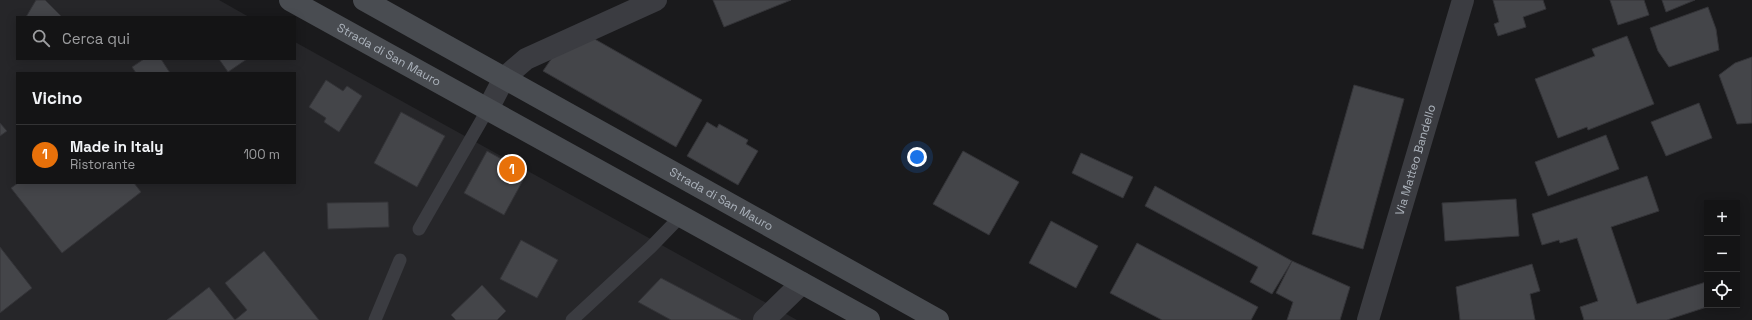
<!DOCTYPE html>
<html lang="it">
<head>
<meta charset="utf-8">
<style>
	body { margin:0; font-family:"Space Grotesk",sans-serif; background:#212122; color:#f1f3f6 }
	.controls { position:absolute; right:12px; bottom:12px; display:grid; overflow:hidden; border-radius:0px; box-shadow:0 2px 10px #0003 }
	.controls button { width:36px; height:36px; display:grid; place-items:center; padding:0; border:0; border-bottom:1px solid #333334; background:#141415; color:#f1f3f6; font:20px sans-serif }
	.you { position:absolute; left:917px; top:157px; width:14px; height:14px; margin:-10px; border:3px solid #fff; border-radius:50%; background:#1a73e8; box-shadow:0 0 0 6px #1a73e833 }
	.badge { display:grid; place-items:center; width:26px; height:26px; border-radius:50%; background:#f4a03a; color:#fff; font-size:13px; font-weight:700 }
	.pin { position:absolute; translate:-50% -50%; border:2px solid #fff; box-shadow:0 1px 4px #0006 }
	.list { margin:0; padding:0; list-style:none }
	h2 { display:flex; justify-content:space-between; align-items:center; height:52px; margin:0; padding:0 16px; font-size:17px }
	h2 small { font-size:13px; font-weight:400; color:#9d9ea0 }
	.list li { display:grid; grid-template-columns:26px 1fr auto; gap:12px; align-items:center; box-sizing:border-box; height:60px; padding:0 16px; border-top:1px solid #333334 }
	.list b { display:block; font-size:15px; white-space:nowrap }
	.list p { margin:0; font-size:13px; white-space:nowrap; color:#9d9ea0 }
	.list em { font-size:13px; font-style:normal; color:#9d9ea0 }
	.icon { flex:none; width:22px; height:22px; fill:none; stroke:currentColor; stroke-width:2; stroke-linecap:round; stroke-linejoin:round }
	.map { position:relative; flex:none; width:1752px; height:320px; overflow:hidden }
	.search { position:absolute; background:#141415; box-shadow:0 2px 10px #0003; left:16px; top:16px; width:280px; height:44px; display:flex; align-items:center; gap:10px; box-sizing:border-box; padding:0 14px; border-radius:0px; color:#9d9ea0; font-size:15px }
	.panel { position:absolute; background:#141415; box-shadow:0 2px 10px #0003; left:16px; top:72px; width:280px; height:112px; border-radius:0px }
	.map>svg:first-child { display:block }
	.built { fill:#262629; fill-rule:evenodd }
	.building { fill:#444549; stroke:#343438 }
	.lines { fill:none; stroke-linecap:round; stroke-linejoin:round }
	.lane { stroke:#3b3c41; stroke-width:13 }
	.street { stroke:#3b3c41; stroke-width:22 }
	.secondary { stroke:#494c51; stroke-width:22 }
	.labels { text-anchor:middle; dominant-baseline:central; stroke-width:3; stroke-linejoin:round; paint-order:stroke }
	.street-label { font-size:12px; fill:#acb3bc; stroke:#151517 }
</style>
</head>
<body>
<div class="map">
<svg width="1752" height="320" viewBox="0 0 1752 320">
	<rect width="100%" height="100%" fill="#1a1a1c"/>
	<path class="built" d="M0 0H219L249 17H17V59H295V42L797 320H0ZM17 73H295V183H17Z"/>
	<g class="building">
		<path d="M36 0H45L62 17H26Z"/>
		<path d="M713 0H791L724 27Z"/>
		<path d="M1493 0H1543L1546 9 1523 17 1526 27 1498 36 1494 24 1499 22Z"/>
		<path d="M1610 0H1644L1649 15 1618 25Z"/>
		<path d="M1662 0H1695L1666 12Z"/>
		<path d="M1708 7 1716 29 1719 50 1669 67 1658 51 1650 28Z"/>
		<path d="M1627 36 1654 104 1588 130 1587 127 1558 138 1535 79 1595 56 1592 49Z"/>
		<path d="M591 37 702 100 676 147 543 71 554 55Z"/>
		<path d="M1752 57V123L1737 124 1719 75 1735 63Z"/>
		<path d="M144 59H161L170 73H136L132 67Z"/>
		<path d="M219 59H247L228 72Z"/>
		<path d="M326 80 343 91 347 86 362 96 339 132 324 122 326 118 309 107Z"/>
		<path d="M1354 85 1404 99 1363 249 1312 234Z"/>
		<path d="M1699 103 1712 138 1666 156 1651 122Z"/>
		<path d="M401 112 445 136 417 187 374 163Z"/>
		<path d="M707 122 717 128 719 124 748 140 746 144 758 151 738 185 687 156Z"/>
		<path d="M0 123 7 131 0 136Z"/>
		<path d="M1606 135 1619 169 1548 196 1535 162Z"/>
		<path d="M487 151 527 173 504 215 464 193Z"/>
		<path d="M963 151 1019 182 989 235 933 204Z"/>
		<path d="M1081 153 1133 177 1123 198 1072 173Z"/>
		<path d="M1647 176 1659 211 1611 227 1637 304 1706 282 1707 305H1713L1667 320H1584L1580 307 1598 301 1577 238 1560 243 1559 240 1542 245 1532 214Z"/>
		<path d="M18 183H134L141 192 62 253 11 188Z"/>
		<path d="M1155 186 1292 261 1272 294 1250 282 1258 267 1145 206Z"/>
		<path d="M1516 199 1519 236 1445 241 1442 203Z"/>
		<path d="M388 202 389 227 328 229 327 203Z"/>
		<path d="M1051 221 1098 246 1076 288 1029 263Z"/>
		<path d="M521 240 558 260 537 298 500 279Z"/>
		<path d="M1137 243 1258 307 1251 320H1162L1110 293Z"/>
		<path d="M0 247 32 288 0 313Z"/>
		<path d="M264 251 319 320H167L209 287 235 320 247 310 225 283Z"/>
		<path d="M1292 261 1350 287 1340 320H1287L1293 302 1276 293Z"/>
		<path d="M1532 264 1540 291 1530 294 1535 320H1460L1456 287Z"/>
		<path d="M661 278 741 320H671L638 302Z"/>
		<path d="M482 285 506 311 497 320H456L451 315Z"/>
	</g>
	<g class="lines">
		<g class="lane">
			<path d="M419 229 488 109"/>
			<path d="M375 320 400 260"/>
			<path d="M572 320 651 247 681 216"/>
		</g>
		<g class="street">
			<path d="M488 109 504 78 526 59 656 0"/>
			<path d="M764 320 802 283"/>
			<path id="s1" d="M1368 320 1463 0"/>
		</g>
		<g class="secondary">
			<path id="s2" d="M290 0 869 320"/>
			<path id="s3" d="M364 0 938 320"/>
		</g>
	</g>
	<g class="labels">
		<g class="street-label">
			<text stroke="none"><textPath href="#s2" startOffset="113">Strada di San Mauro</textPath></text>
			<text stroke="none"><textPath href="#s1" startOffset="167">Via Matteo Bandello</textPath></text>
			<text stroke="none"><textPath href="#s3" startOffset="409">Strada di San Mauro</textPath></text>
		</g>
	</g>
</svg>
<div class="controls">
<button>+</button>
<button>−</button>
<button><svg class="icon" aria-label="locate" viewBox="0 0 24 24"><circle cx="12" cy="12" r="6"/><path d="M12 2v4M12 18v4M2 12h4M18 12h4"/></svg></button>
</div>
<div class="you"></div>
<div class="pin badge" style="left:512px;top:169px;background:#e8710a">1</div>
<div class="search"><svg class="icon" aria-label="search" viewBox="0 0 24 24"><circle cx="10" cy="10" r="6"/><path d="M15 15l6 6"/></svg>Cerca qui</div>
<section class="panel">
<h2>Vicino<small></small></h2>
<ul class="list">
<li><span class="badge" style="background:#e8710a">1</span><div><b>Made in Italy</b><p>Ristorante</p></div><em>100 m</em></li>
</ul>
</section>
</div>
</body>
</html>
